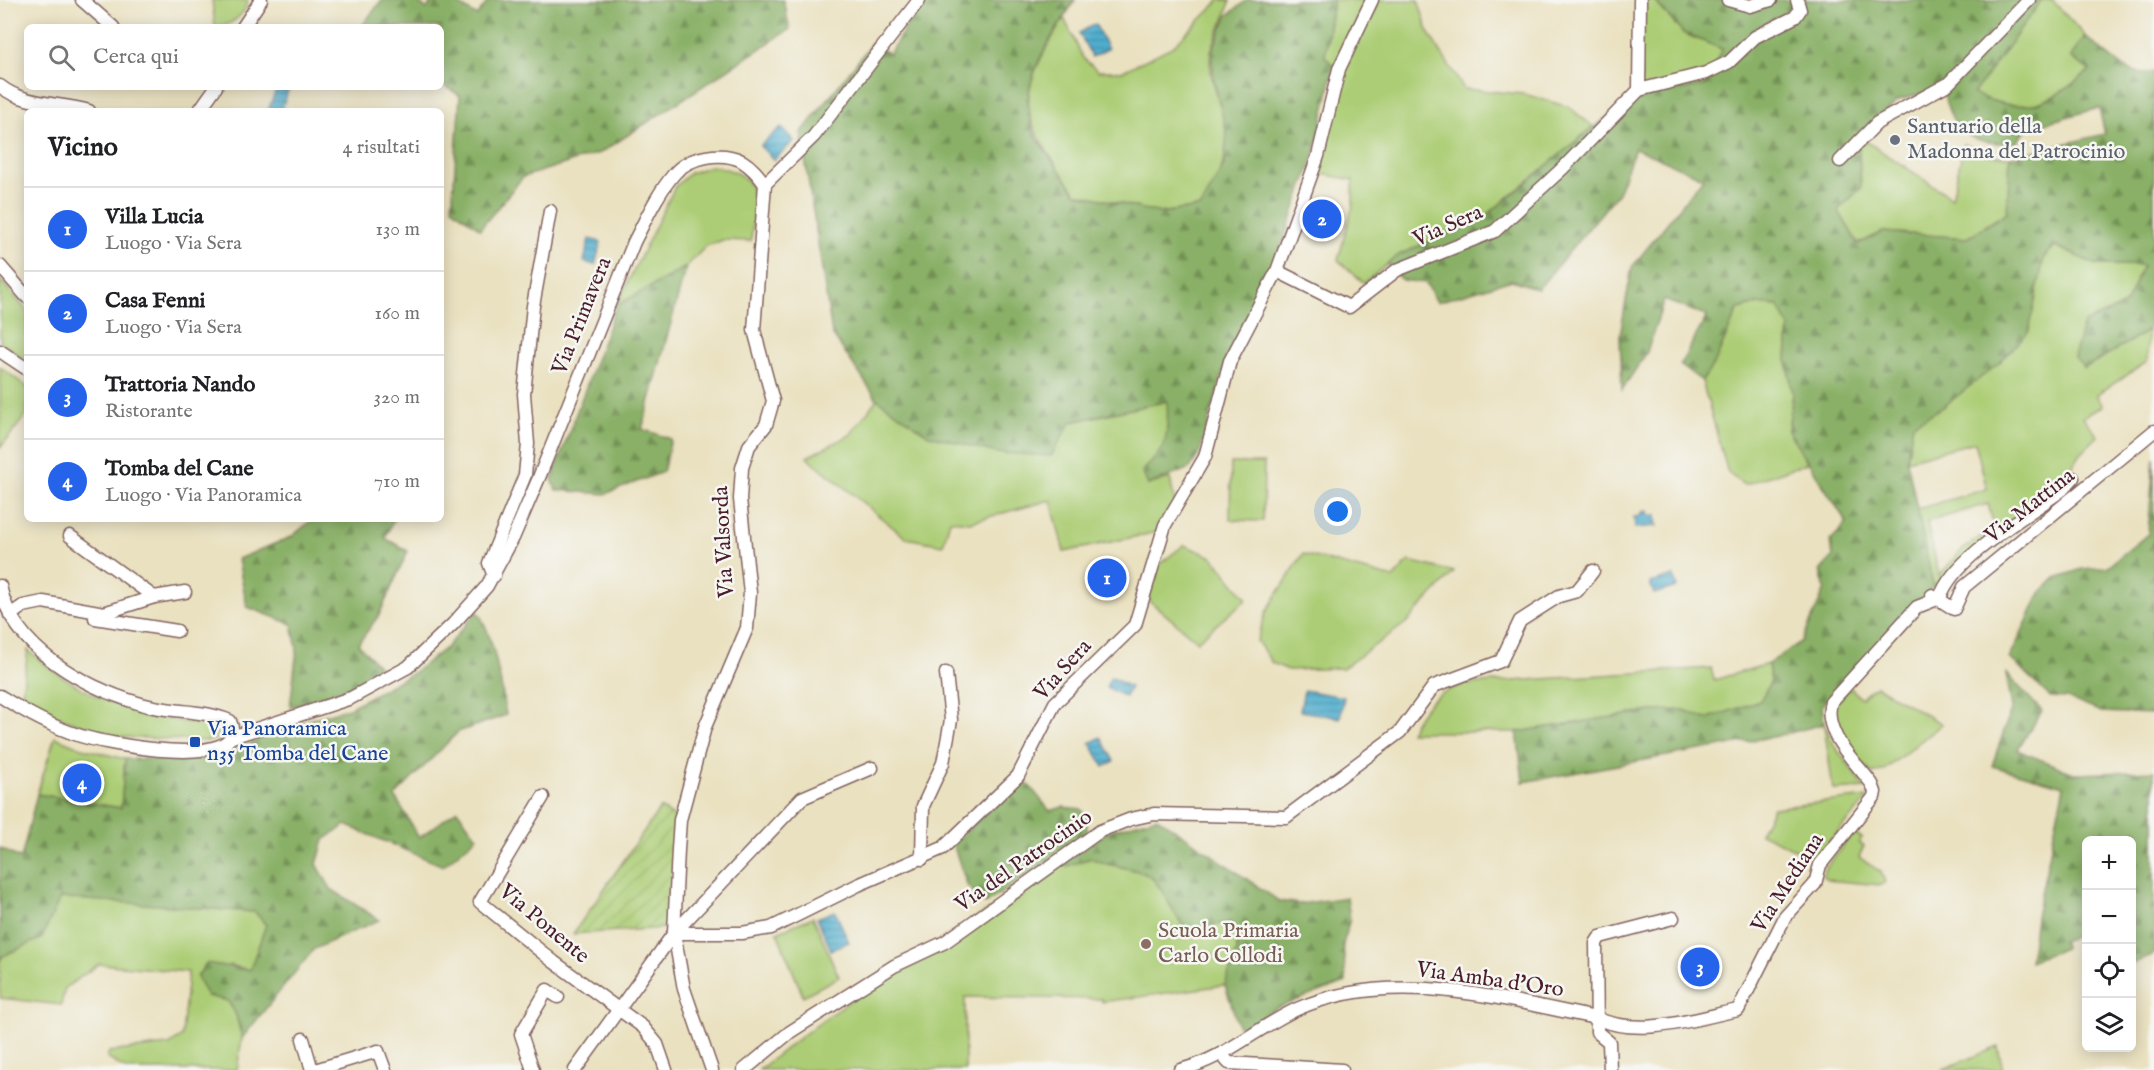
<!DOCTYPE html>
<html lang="it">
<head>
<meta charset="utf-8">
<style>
	body { margin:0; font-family:"IM FELL English",serif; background:#f2f2f2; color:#202124 }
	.controls { position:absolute; right:18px; bottom:18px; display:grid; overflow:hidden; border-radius:9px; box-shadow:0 3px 15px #0003 }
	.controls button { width:54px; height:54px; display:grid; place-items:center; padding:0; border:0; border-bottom:2px solid #e0e0e0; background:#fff; color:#202124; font:30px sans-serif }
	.you { position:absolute; left:1338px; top:512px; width:21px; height:21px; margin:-15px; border:4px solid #fff; border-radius:50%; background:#1a73e8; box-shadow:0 0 0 9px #1a73e833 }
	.badge { display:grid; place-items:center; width:39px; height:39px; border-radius:50%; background:#2563eb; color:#fff; font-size:20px; font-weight:700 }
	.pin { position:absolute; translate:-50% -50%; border:3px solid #fff; box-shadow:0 2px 6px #0006 }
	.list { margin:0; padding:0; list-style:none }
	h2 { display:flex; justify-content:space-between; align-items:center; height:78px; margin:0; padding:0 24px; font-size:26px }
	h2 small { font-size:20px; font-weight:400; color:#757577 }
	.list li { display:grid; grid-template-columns:39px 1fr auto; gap:18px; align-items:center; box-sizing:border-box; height:84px; padding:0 24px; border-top:2px solid #e0e0e0 }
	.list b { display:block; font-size:22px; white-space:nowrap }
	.list p { margin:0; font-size:20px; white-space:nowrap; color:#757577 }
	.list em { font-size:20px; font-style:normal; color:#757577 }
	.icon { flex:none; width:33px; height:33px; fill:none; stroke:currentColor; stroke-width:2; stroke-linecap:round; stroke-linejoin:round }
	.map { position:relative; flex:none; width:2154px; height:1070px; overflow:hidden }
	.search { position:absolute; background:#fff; box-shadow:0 3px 15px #0003; left:24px; top:24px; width:420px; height:66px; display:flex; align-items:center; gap:15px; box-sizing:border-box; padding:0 21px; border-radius:9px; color:#757577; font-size:22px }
	.panel { position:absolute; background:#fff; box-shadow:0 3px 15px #0003; left:24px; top:108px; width:420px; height:414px; border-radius:9px }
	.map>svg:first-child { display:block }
	.green { fill:#accd75; stroke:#7b7650; stroke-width:1.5; fill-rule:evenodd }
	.forest { fill:url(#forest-firs); stroke:#6a6848; stroke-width:1.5; fill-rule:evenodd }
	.garden { fill:url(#garden-furrows); stroke:#7b7650; stroke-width:1.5 }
	.water { fill:url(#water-rules); stroke:#4d667c; stroke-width:1.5 }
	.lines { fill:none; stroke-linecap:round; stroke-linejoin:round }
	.minor-casing { stroke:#82635f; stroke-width:15 }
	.minor { stroke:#fff; stroke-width:12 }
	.worship-dot { fill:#6b7280; stroke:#f6f6f2; stroke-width:2 }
	.transit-dot { fill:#1a4fb4; stroke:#f6f6f2; stroke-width:2 }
	.education-dot { fill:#8d6e63; stroke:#f6f6f2; stroke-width:2 }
	.labels { text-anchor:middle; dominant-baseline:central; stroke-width:5; stroke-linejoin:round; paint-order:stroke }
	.worship-label { font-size:22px; fill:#5b616d; stroke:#f6f6f2; text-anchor:start }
	.street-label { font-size:22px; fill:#4a1f2b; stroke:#f6f6f2 }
	.transit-label { font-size:22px; fill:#164399; stroke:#f6f6f2; text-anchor:start }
	.education-label { font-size:22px; fill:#785e54; stroke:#f6f6f2; text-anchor:start }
</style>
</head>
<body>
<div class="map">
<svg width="2154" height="1070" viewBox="0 0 2154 1070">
	<defs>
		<pattern id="forest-firs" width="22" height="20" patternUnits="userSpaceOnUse" patternTransform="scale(1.5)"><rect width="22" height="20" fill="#89b066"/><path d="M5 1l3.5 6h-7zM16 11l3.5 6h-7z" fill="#728f54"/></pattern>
		<pattern id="garden-furrows" width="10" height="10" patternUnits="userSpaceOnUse" patternTransform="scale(1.5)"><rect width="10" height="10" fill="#accd75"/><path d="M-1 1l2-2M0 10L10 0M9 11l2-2" fill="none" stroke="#96b065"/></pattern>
		<pattern id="water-rules" width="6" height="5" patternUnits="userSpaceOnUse" patternTransform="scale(1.5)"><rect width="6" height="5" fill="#50aece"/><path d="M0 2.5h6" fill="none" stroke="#448da7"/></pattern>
	</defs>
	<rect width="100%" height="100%" fill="#f6f6f2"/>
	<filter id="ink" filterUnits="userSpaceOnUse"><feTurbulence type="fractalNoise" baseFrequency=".0167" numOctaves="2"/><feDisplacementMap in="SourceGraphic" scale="12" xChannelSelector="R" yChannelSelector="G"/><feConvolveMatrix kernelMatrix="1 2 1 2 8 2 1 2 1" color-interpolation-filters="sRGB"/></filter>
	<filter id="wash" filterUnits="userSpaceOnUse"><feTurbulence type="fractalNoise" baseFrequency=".008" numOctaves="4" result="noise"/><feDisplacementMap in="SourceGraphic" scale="24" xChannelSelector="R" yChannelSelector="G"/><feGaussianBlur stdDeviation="1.35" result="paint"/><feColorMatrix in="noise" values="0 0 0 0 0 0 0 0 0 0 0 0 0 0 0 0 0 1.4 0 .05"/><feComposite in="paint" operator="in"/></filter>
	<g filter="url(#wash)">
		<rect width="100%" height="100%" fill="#eae1c0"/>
		<g class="green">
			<path d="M212 0H248C246 15 229 27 215 27Z"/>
			<path d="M1220 0H1230C1227 19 1215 34 1211 52 1206 79 1225 108 1227 134 1229 162 1214 184 1201 207L1160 213 1076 193C1019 113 1011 104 1064 18L1083 58 1098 71H1123L1172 47Z"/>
			<path d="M1333 0H1367L1334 67 1325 56Z"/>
			<path d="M1378 0H1418L1429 34 1464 89 1524 94 1569 107 1593 127 1487 215 1399 255 1364 283 1338 260 1353 205V180L1316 173 1343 70Z"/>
			<path d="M1638 0H1654L1683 33 1723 49 1705 86 1641 95Z"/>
			<path d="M2042 0H2052L2085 36 2071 57 2090 71C2045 105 2028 116 1972 94Z"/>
			<path d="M1858 136 1952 198 1964 144 1988 155 2010 157 2008 212 1967 238 1883 232 1858 244 1838 210 1861 188Z"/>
			<path d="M711 166C764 173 754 200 751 241L723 240 706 246 686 267 616 306 675 187 690 173Z"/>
			<path d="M2055 246 2096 265H2143L2125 305 2084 323V368L2148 331 2147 362 2096 395 2103 406 2083 417 2098 436 2080 454 2060 487 1940 587 1933 585 1917 509 1987 489 1975 442 1907 460 1913 423 1943 407 2028 331 2044 257ZM1988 504 1994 527 1961 551 1939 576 1927 522Z"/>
			<path d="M0 280 27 311V360L0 342Z"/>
			<path d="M1758 304 1778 306 1789 326 1787 362 1793 394 1788 430 1807 463 1744 485 1728 473 1702 381 1715 362 1738 309Z"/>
			<path d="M0 367 27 387V414L0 448Z"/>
			<path d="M877 399 929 435 1071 422 1168 401 1167 440 1148 485 1170 478 1175 504 1157 532 1064 552 1051 500 970 522 950 520 943 545 906 538 807 457 850 435Z"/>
			<path d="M1231 463H1264L1263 521 1230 520Z"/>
			<path d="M1184 545 1213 557 1247 599 1197 641 1146 598 1156 567Z"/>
			<path d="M1303 554 1393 578 1409 561 1454 572 1406 623 1343 668 1288 670 1272 663 1257 641 1266 612Z"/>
			<path d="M28 650C84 700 141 718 215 726L218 733 216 739 210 741 118 737 62 718 21 700Z"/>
			<path d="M1768 664 1771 681 1760 701 1706 719 1684 710 1651 711 1517 732H1410C1424 704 1435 693 1465 684L1711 668 1714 680Z"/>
			<path d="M1876 686 1942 724 1884 770 1872 774C1861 760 1825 725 1834 706 1837 700 1846 693 1851 688L1861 698Z"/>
			<path d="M1824 724 1834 745 1865 788 1833 790Z"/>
			<path d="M55 737 82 748 125 759 121 808 37 794Z"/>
			<path d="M1867 797V800L1814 858 1760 833 1773 808Z"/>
			<path d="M1853 833 1862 838 1859 843 1864 846 1859 857 1881 872 1885 882 1881 885 1827 880 1823 877 1824 870Z"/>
			<path d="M1091 858C1109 868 1136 867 1149 876 1164 885 1176 925 1188 928 1199 930 1218 924 1230 922 1244 941 1235 965 1225 985L1102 1002V999L965 997V1070H759C853 992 958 929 1062 864L1067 866Z"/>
			<path d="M59 897 255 912 266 925 250 970 229 965 228 1001 236 1015 242 1038 237 1070H127L107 1058 109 1052 169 1045 182 1036 188 972 99 964 65 988 61 1005 0 998V960L2 956 42 938Z"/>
			<path d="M813 917 839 977 803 996 777 932Z"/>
			<path d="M1998 1047 2003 1070H1941Z"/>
		</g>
		<g class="forest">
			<path d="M382 0H414L427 9 433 0H452L477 16 489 0H783L790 29 602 152 523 177 480 229 452 208 460 96 441 83V27H361Z"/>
			<path d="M923 0H1075C1050 41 1009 91 1038 140 1049 158 1064 175 1076 193L1160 213 1201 207 1224 165 1227 134 1214 82 1211 53 1227 16 1247 0H1333L1325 56 1334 67 1314 156 1273 269 1227 360 1199 454 1190 468 1148 485 1142 471C1168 449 1169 434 1167 401L1071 422 1051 456 997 453 929 435 877 399 832 334 801 133 872 43 889 54Z"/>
			<path d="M1654 0H2042L1973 94C2028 116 2045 105 2090 71L2071 57 2085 36C2103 51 2128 79 2154 72V302L2152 303 2148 331 2084 368 2074 357 2084 323 2125 305 2143 265H2096L2056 246 2044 257 2029 331 1998 364 1943 407 1913 424 1907 460 1933 585 1921 609 1822 705 1824 724 1777 736 1523 782 1517 732 1651 711 1684 710 1706 719 1760 701 1771 681 1768 664 1802 641 1825 589 1820 571 1833 557 1831 540 1847 523 1788 430 1793 394 1787 362 1789 326 1778 306 1758 304 1738 309 1715 362 1702 381 1680 365 1707 316 1664 300 1647 352 1622 390 1620 335 1632 267 1703 178 1635 148 1618 193 1538 289 1512 280 1437 302 1426 283 1402 280 1387 264 1399 255 1487 215 1593 127 1641 95 1705 86 1722 49 1683 33ZM1943 88C1950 133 1972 147 2017 142L2027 128 2099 108 2105 134 2010 157 2007 212 1967 238 1883 232 1858 244 1838 210 1861 188 1858 136 1899 100Z"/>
			<path d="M686 267 642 429 671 439 663 472 605 494 556 490 552 479 616 306Z"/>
			<path d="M2154 457V630L2151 632 2154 633V714L2101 712 2067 698 2050 697 2010 658 2039 595 2056 578 2082 569 2107 567 2148 534Z"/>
			<path d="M313 519H394L385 538 408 551 379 615 358 644 383 671 345 689 290 707 297 649 292 624 247 607 238 559 291 537Z"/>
			<path d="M477 611C493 632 502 687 506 715L458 732 395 796 419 838 457 810 477 837 443 866 346 825 324 840 317 864 331 889 379 920 314 949 242 1038 236 1015 228 1001 207 996 197 977 206 963 250 970 266 925 255 912 60 898 42 938 3 956 0 960V848L21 859 37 794 121 808 125 759H196L229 753 289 726 349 708 413 673 447 647Z"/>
			<path d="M2006 673 2042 711 2017 750 2076 774 2154 771V954L2132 964V840H2086V932L2062 941 2065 948 2030 961 2036 917 2064 786 1992 766 2012 707Z"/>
			<path d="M1023 778 1050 811 1063 807 1081 809 1087 819V834L985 904 967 885 953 844Z"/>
			<path d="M1157 817 1279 901 1300 904 1347 897 1350 919 1343 944 1346 982 1276 1008 1240 1031 1225 985 1237 950V932L1230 922C1218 924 1199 930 1188 928 1176 925 1164 885 1149 876 1136 867 1108 867 1091 858L1067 866 1062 864 1109 831Z"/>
		</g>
		<path class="garden" d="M660 808 675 817 673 878 666 928 573 934Z"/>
		<g class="water">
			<path d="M1095 24 1108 49 1092 57 1079 33Z"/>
			<path d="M277 87 288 91 281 111H268Z"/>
			<path d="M781 127 794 141 774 160 760 146Z"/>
			<path d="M589 239 601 242 595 265 584 262Z"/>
			<path d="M1648 511 1649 516 1656 515 1657 526 1635 528 1634 517 1642 516V512Z"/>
			<path d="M1674 576 1677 587 1654 594 1650 583Z"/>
			<path d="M1111 677 1130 687 1125 697 1106 687Z"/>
			<path d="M1304 690 1344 697 1340 718 1300 711Z"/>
			<path d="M1101 737 1114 761 1104 767 1090 743Z"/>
			<path d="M835 911 849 942 831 950 817 918Z"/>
		</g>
	</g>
	<g filter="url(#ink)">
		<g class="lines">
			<g class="minor-casing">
				<g id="minor">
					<path d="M82 0 113 27"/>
					<path d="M1728 0 1750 6 1771 0"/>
					<path d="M243 27 261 0"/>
					<path d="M0 86C23 105 61 103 89 111"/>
					<path d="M1639 90 1706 73 1729 62 1755 37 1795 17 1800 10 1797 0"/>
					<path d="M199 111 216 87"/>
					<path d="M1840 161 1877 123 1948 84 2029 0"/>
					<path d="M0 266 27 297"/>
					<path d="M1277 271 1349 307 1397 270 1495 231 1563 168 1639 90 1640 0"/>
					<path d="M0 351 27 369"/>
					<path d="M70 536 154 597"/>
					<path d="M494 576 489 563 525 475 528 444 524 394 533 306 550 211"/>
					<path d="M0 586C13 649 84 687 141 704 170 713 203 709 230 721 252 773 100 743 78 735 50 726 25 712 0 696"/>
					<path d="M1932 595 1954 609 1964 587 2154 431"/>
					<path d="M10 615 23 606 43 602 104 613 154 597 185 592"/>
					<path d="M95 618 177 631"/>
					<path d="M232 737 351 698 408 667 453 624 487 586 513 538 538 480 634 242C646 219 657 194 674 174 689 156 722 151 742 161 752 167 758 175 765 184"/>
					<path d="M543 797 480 902 554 962 643 1027 657 1044 666 1070"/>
					<path d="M922 859 923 806 943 763 951 720 946 673"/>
					<path d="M674 933H742L771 928 858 885 943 848 1018 776 1055 703 1135 625 1165 525 1205 457 1230 361 1277 271 1318 156 1339 69 1372 0"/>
					<path d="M303 1039 312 1070"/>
					<path d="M1222 1055 1229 1063 1342 1070"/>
					<path d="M315 1070 378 1051 385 1070"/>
					<path d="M533 1070 521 1034 547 990 558 997"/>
					<path d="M575 1070 674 933 802 798 872 768"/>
					<path d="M712 1070 684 989 674 933 678 850 680 820 705 727 747 628 750 593 740 499 742 468 749 446 766 425 773 401 754 330 765 184 814 136 919 0"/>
					<path d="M744 1070 790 1032 894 966 945 942 1100 831 1131 819 1154 814 1286 817 1400 732 1434 686 1501 661 1520 621 1559 596 1577 591 1593 571"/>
					<path d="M1180 1070C1225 1059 1256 1028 1297 1009 1391 967 1501 999 1596 1018 1640 1038 1694 1019 1738 1010L1785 917 1815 884 1820 865 1874 797 1875 792 1872 784C1855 761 1822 733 1831 702L1917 607 1940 598C1953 557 2027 516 2062 490L2073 478"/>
					<path d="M1610 1070 1609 1042 1597 1032 1596 943 1600 937 1673 918"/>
				</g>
			</g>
			<use href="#minor" class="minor"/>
		</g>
	</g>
	<circle class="worship-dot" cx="1895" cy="140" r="6"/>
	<rect class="transit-dot" x="189" y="736" width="12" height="12" rx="3"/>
	<circle class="education-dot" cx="1146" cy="944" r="6"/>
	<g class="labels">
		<g class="worship-label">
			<text x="1907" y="127">Santuario della<tspan x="1907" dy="25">Madonna del Patrocinio</tspan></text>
		</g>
		<g class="street-label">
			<text transform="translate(1448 226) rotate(-24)">Via Sera</text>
			<text transform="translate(582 316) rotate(-68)">Via Primavera</text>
			<text transform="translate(2030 506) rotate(-38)">Via Mattina</text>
			<text transform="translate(724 542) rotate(-93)">Via Valsorda</text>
			<text transform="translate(1063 670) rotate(-48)">Via Sera</text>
			<text transform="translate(1024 861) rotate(-35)">Via del Patrocinio</text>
			<text transform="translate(1788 883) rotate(-57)">Via Mediana</text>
			<text transform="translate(544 924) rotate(40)">Via Ponente</text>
			<text transform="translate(1490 980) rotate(8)">Via Amba d'Oro</text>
		</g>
		<g class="transit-label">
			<text x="207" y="729">Via Panoramica<tspan x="207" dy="25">n35 Tomba del Cane</tspan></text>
		</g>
		<g class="education-label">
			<text x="1158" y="931">Scuola Primaria<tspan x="1158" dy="25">Carlo Collodi</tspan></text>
		</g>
	</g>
</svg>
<div class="controls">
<button>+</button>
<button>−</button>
<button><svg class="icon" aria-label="locate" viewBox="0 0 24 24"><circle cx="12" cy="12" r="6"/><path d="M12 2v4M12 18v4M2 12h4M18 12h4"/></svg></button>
<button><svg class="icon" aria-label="layers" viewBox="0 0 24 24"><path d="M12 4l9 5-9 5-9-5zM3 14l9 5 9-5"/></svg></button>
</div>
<div class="you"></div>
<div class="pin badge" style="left:1107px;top:578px">1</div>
<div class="pin badge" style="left:1322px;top:219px">2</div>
<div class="pin badge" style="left:1700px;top:967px">3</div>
<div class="pin badge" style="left:82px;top:783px">4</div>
<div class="search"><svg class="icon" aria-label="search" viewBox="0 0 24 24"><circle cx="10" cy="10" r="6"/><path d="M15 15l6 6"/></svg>Cerca qui</div>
<section class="panel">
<h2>Vicino<small>4 risultati</small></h2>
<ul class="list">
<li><span class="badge">1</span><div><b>Villa Lucia</b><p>Luogo · Via Sera</p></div><em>130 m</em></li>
<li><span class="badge">2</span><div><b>Casa Fenni</b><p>Luogo · Via Sera</p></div><em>160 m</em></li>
<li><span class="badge">3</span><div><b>Trattoria Nando</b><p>Ristorante</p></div><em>320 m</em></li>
<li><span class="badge">4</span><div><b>Tomba del Cane</b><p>Luogo · Via Panoramica</p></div><em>710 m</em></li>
</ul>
</section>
</div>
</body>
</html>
